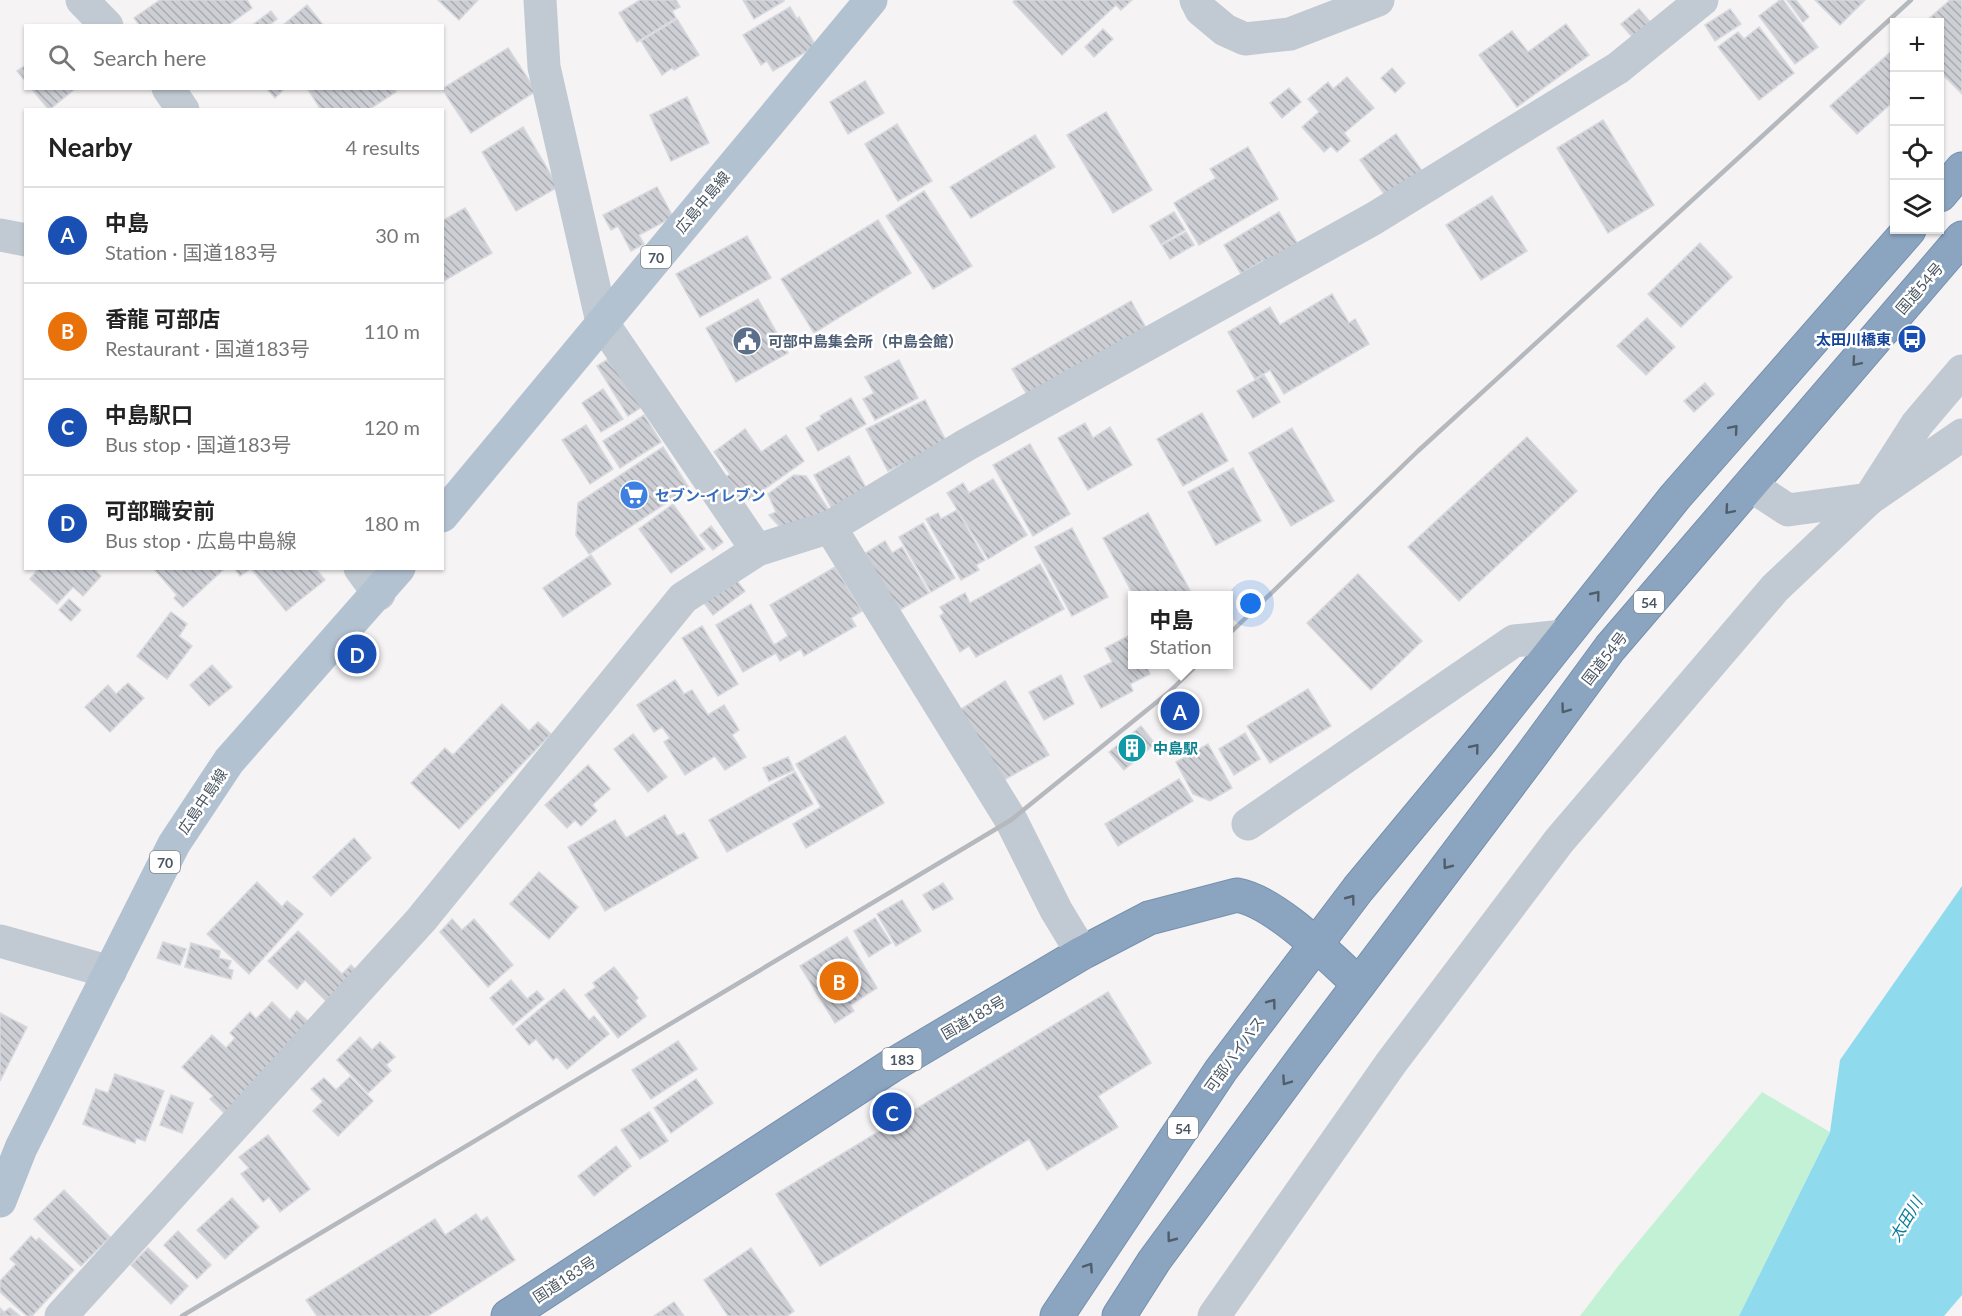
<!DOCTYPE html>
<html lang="en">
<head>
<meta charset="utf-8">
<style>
	body { margin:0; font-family:Lato,"Noto Sans JP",sans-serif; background:#f6f6f6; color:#222 }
	.controls { position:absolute; right:18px; top:18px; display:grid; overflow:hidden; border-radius:0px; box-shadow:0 2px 4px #0004 }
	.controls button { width:54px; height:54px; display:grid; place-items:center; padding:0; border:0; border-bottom:2px solid #e0e0e0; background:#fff; color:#222; font:30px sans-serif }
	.you { position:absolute; left:1251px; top:604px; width:21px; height:21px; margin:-15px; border:4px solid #fff; border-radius:50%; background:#1a73e8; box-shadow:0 0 0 9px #1a73e833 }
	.badge { display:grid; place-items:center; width:39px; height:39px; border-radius:50%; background:#111827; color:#fff; font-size:20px; font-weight:700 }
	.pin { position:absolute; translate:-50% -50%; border:3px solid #fff; box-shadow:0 2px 6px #0006 }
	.popup { position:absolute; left:1128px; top:591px; width:105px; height:78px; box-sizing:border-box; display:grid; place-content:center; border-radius:0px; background:#fff; filter:drop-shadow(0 2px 4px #0005); font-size:20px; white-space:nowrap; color:#767676 }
	.popup b { font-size:22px; color:#222 }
	.popup::after { content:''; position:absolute; left:50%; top:100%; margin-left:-12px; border:12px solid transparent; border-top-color:#fff }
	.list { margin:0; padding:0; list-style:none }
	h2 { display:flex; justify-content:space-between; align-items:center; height:78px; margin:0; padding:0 24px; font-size:26px }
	h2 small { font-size:20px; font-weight:400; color:#767676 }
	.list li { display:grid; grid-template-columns:39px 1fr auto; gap:18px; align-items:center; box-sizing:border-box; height:96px; padding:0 24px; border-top:2px solid #e0e0e0 }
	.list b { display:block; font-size:22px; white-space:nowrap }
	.list p { margin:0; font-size:20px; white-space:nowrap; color:#767676 }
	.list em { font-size:20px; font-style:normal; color:#767676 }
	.icon { flex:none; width:33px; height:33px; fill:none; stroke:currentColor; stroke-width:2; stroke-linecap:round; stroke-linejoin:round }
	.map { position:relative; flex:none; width:1962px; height:1316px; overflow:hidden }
	.search { position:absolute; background:#fff; box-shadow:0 2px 4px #0004; left:24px; top:24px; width:420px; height:66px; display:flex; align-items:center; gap:15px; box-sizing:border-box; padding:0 21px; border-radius:0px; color:#767676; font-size:22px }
	.panel { position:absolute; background:#fff; box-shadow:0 2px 4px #0004; left:24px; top:108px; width:420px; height:462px; border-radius:0px }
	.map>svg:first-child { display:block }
	.grass { fill:#c3f1d5 }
	.water { fill:#90daee }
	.building { fill:url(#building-back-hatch); stroke:#d7d9de; stroke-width:1.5 }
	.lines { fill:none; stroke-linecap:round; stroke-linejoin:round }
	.highway-casing { stroke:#7690ad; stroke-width:35 }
	.minor { stroke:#c1cad2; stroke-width:33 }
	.major { stroke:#b3c2d1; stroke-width:33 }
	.highway { stroke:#8ba5c1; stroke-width:33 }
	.rail { stroke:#b5b8bd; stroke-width:4.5 }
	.oneway { stroke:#505e6b }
	.labels { text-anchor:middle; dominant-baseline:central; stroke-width:5; stroke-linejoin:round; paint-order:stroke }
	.shield { fill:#fff; stroke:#808990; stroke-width:1.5 }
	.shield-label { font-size:14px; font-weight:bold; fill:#4a5661 }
	.street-label { font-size:15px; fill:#4a5661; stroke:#fff }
	.transit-label { font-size:15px; font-weight:bold; fill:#164399; stroke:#fff; text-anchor:end }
	.service-label { font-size:15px; font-weight:bold; fill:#4e5e75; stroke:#fff; text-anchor:start }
	.shop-label { font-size:15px; font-weight:bold; fill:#366cbe; stroke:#fff; text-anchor:start }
	.culture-label { font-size:15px; font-weight:bold; fill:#0d838f; stroke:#fff; text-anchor:start }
	.water-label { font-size:16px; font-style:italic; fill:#0c7c9b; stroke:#fff }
</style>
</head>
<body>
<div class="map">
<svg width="1962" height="1316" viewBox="0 0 1962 1316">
	<defs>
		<pattern id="building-back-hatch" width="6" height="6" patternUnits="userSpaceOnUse" patternTransform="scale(1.5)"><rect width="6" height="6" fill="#cdcfd5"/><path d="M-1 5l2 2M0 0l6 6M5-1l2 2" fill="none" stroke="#a8abb0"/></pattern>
	</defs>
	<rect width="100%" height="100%" fill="#f5f3f3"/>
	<path class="grass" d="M1762 1092 1830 1132 1739 1316H1580L1619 1265Z"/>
	<path class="water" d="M1962 886V1295L1944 1316H1739L1830 1132 1840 1060Z"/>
	<g class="building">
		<path d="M160 0H247L252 8 227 26H140L134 18Z"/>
		<path d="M438 0H478L459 20Z"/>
		<path d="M640 0H676L680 7 672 11 676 18 637 42 619 13Z"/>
		<path d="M743 0H784V1L754 19Z"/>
		<path d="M1015 0H1132L1121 10 1116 5 1062 55 1013 2Z"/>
		<path d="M1780 0H1783L1818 47 1795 64 1759 16Z"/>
		<path d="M1787 0H1796L1809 17 1803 22Z"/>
		<path d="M1815 0H1865L1840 25Z"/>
		<path d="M1950 0H1962V94L1940 72V22H1925Z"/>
		<path d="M307 5 324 26H282Z"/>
		<path d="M790 7 797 19 799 17 816 46 773 71 767 61 761 65 743 35Z"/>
		<path d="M1639 9 1657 30 1639 45 1621 24Z"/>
		<path d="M1730 9 1741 24 1715 41 1705 25Z"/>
		<path d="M271 11 277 19 268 26H251Z"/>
		<path d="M677 19 699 55 674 70 672 68 662 75 641 41Z"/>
		<path d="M1566 24 1589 55 1517 107 1479 55 1512 31 1528 52Z"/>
		<path d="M1759 27 1794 73 1759 100 1718 47 1738 32 1744 39Z"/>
		<path d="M1103 29 1113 39 1094 57 1085 47Z"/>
		<path d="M508 48 536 91 471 133 442 89Z"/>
		<path d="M1894 49V101L1857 134 1830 106Z"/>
		<path d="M26 65V82L17 71Z"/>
		<path d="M1392 68 1405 83 1395 93 1381 78Z"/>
		<path d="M1347 77 1374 108 1344 133 1350 141 1337 152 1331 146 1324 152 1302 127 1319 112 1308 99 1328 82 1333 89Z"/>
		<path d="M865 81 884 113 848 134 830 102Z"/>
		<path d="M31 88H76L49 110Z"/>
		<path d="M266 88H285L275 98Z"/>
		<path d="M307 88H394L396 92 368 110H321Z"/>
		<path d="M1289 88 1301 102 1282 118 1270 103Z"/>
		<path d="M687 97 709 143 671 161 650 115Z"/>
		<path d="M1106 112 1152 190 1113 213 1067 135Z"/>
		<path d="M1603 120 1654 205 1608 233 1557 148Z"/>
		<path d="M897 124 932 181 898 201 865 144Z"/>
		<path d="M523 127 558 187 516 211 482 152Z"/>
		<path d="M1396 134 1425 175 1389 201 1360 160Z"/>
		<path d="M1035 135 1055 167 971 218 950 187Z"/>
		<path d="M1248 147 1278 199 1199 245 1174 203 1216 178 1210 169Z"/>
		<path d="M657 187 673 217 639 235 644 244 631 251 618 226 611 230 603 215Z"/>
		<path d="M924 191 972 266 933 289 886 216Z"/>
		<path d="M1492 196 1527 251 1481 280 1446 225Z"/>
		<path d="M465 208 492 253 442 282V221Z"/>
		<path d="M1174 212 1185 230 1161 244 1150 226Z"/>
		<path d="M1279 212 1300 248 1266 268 1262 261 1241 274 1224 245Z"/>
		<path d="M878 220 911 273 814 333 781 279Z"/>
		<path d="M1186 232 1194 245 1170 259 1162 245Z"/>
		<path d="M747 236 771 278 700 317 676 274Z"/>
		<path d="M1700 243 1732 277 1681 327 1648 294Z"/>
		<path d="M1332 294 1349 323 1355 319 1369 344 1284 394 1270 370 1255 379 1228 332 1270 307 1280 325Z"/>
		<path d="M758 299 788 353 736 382 706 328Z"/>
		<path d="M1131 301 1151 337 1033 405 1012 369Z"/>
		<path d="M1647 318 1675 347 1646 375 1617 346Z"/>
		<path d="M618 353 649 402 628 416 597 366Z"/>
		<path d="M899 360 918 398 875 420 863 399 874 393 865 377Z"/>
		<path d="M1264 375 1280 402 1253 418 1237 391Z"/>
		<path d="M1705 383 1714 394 1694 412 1684 401Z"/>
		<path d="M603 389 623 419 601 432 582 403Z"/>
		<path d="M851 398 866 424 818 451 806 428 822 419 820 416Z"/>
		<path d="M925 400 947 443 888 471 866 429Z"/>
		<path d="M1202 413 1228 461 1183 486 1157 439Z"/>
		<path d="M644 415 661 442 620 468 603 441Z"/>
		<path d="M1085 423 1093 438 1110 427 1132 465 1088 490 1058 438Z"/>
		<path d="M586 425 613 469 590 484 562 440Z"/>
		<path d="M1292 428 1334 501 1291 526 1249 453Z"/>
		<path d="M745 429 761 452 786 435 804 461 749 500 742 491 738 495 726 477 730 474 714 452Z"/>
		<path d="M1527 437 1577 491 1459 601 1408 547Z"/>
		<path d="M1030 444 1070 514 1033 536 993 465Z"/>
		<path d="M663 447 689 488 589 554 576 535 578 503Z"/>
		<path d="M849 456 867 490 834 513 814 475Z"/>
		<path d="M1233 468 1261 521 1216 545 1188 492Z"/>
		<path d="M794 475 806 476 829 510 796 526H779L769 515 776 512 768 494Z"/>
		<path d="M993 479 1027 535 988 559 947 493 963 483 969 493Z"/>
		<path d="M673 504 705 549 671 573 639 529Z"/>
		<path d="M957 510 985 560 976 565 979 570 961 580 926 519 938 513 941 519Z"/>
		<path d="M1148 513 1193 596H1134L1103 538Z"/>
		<path d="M923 523 955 578 931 592 899 537Z"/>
		<path d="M711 526 723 542 713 550 700 535Z"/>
		<path d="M1072 528 1108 597 1072 616 1035 547Z"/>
		<path d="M885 541 892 553 902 547 929 593 898 611 864 554Z"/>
		<path d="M591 555 611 584 563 617 543 588Z"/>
		<path d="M1040 564 1064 609 976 657 969 646 960 652 940 616 944 613 940 607 965 593 970 603Z"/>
		<path d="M835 567 862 611 851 618 856 626 804 656 801 649 780 661 776 653 743 672 716 625 751 604 774 645 788 636 770 605Z"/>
		<path d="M39 568H93L101 576 83 596 73 587 57 604 30 579Z"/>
		<path d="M153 568H225L183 607 174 598 177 595Z"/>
		<path d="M234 568H250V569L240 576Z"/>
		<path d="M254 568H315L325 580 286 611 252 570Z"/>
		<path d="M1358 574 1422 641 1371 690 1307 623Z"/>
		<path d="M732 575 745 591 713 615 701 599Z"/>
		<path d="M69 599 81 610 71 621 59 610Z"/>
		<path d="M171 612 187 624 179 636 192 646 167 679 137 656Z"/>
		<path d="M702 626 738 684 718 696 682 638Z"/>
		<path d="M1132 634V664H1151L1147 667 1150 674 1130 684 1133 691 1101 708 1084 676 1112 662 1105 648Z"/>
		<path d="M212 665 232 687 209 706 190 685Z"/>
		<path d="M1061 675 1074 704 1044 720 1029 692Z"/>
		<path d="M675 680 684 694 692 690 708 715 724 705 739 730 732 735 746 757 725 770 715 756 685 775 664 742 670 738 662 727 654 732 637 705Z"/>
		<path d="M1005 681 1049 755 1002 781 958 711Z"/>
		<path d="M128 683 144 698 110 732 85 707 108 685 116 694Z"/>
		<path d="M1308 689 1331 726 1270 763 1247 726Z"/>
		<path d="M502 704 529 731 538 722 551 734 459 829 411 783 445 748 453 755Z"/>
		<path d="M1141 726 1155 744 1124 770 1109 752Z"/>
		<path d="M1245 733 1260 759 1234 775 1219 749Z"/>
		<path d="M633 734 667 777 648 792 614 749Z"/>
		<path d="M845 736 884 803 806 848 793 824 821 807 796 764Z"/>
		<path d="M1208 744 1232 788 1210 801 1193 794 1176 762Z"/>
		<path d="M788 757 794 770 769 781 763 768Z"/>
		<path d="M588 765 610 789 592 805 597 811 581 826 575 820 567 828 545 805Z"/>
		<path d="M795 772 813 804 727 852 709 820Z"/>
		<path d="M1179 779 1193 801 1118 846 1105 824Z"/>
		<path d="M665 815 677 836 684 833 698 858 605 911 568 847 615 820 626 838Z"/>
		<path d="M354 838 371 858 331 896 313 877Z"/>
		<path d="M539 872 578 907 549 939 510 904Z"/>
		<path d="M257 882 282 907 287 901 303 914 249 974 207 934Z"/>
		<path d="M943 883 953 899 933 910 923 895Z"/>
		<path d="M902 900 921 931 896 946 877 914Z"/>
		<path d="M875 918 891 943 869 957 854 931Z"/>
		<path d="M452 919 462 930 474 919 513 965 488 987 440 932Z"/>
		<path d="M298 931 342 974 351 965 356 970 326 1001 305 980 297 989 268 961Z"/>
		<path d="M847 937 877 988 850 1005 854 1011 835 1023 800 966Z"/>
		<path d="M163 942 186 949 180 965 157 958Z"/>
		<path d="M191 943 220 951 219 958 231 961 228 969 233 970 231 979 185 967Z"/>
		<path d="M614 967 638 998 635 1001 646 1016 618 1038 585 995 596 987 593 983Z"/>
		<path d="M511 980 527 999 537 991 544 999 513 1025 490 998Z"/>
		<path d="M564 989 589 1020 594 1016 609 1034 567 1069 557 1057 553 1060 536 1039 529 1045 516 1029Z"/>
		<path d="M1108 992 1151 1063 1098 1096 1118 1127 1047 1170 1029 1139 820 1266 776 1194Z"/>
		<path d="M272 1002 290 1020 297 1011 312 1025 227 1116 210 1099 213 1096 182 1067 212 1035 226 1048 235 1038 230 1033 250 1012 256 1019Z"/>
		<path d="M0 1013 27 1027 0 1081Z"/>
		<path d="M360 1037 372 1050 380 1042 395 1057 386 1065 391 1071 368 1093 337 1060Z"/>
		<path d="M678 1041 697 1069 651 1099 632 1070Z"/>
		<path d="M115 1074 164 1091 145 1141 136 1138 135 1143 83 1124 96 1089 108 1093Z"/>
		<path d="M350 1077 373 1101 338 1136 313 1111 323 1101 311 1089 324 1078 336 1090Z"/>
		<path d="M696 1079 713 1103 671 1133 654 1108Z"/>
		<path d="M171 1095 193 1103 182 1133 160 1125Z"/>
		<path d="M649 1112 668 1141 640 1159 621 1130Z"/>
		<path d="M268 1135 310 1189 280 1212 269 1197 263 1202 241 1174 249 1168 239 1157Z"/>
		<path d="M616 1146 631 1166 594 1196 578 1176Z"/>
		<path d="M64 1190 110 1237 81 1266 34 1219Z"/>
		<path d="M232 1198 259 1227 225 1259 197 1230Z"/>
		<path d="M476 1214 481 1221 487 1217 515 1260 428 1316H317L306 1300 435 1219 445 1235Z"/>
		<path d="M178 1231 211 1265 197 1279 164 1245Z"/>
		<path d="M31 1236 36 1241 39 1238 74 1270 32 1316H27L0 1292V1281L16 1264 10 1259Z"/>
		<path d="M148 1248 188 1286 171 1304 131 1265Z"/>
		<path d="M751 1248 794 1311 787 1316H728L704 1280Z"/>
		<path d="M674 1302 684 1316H654Z"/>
		<path d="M0 1308 4 1312 10 1308 20 1316H0Z"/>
	</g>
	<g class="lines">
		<g class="highway-casing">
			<g id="highway">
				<path d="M1940 195 1962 169"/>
				<path d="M508 1316 891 1066 1082 953 1149 918 1237 895C1276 902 1329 957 1359 984"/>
				<path d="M1057 1316 1221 1070 1358 889 1479 743 1675 497 1909 230"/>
				<path d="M1119 1316 1154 1261 1304 1057 1533 753 1610 648 1962 238"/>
			</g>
		</g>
		<g class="minor">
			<path d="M82 0 107 26"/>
			<path d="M540 0 544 67 602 322 757 550"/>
			<path d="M1196 0 1201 10 1225 30 1245 39 1290 34 1378 0"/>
			<path d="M168 88 183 110"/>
			<path d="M0 235 26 240"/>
			<path d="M1750 485 1788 510 1869 499 1917 424 1962 371"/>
			<path d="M830 527 1011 820 1056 910 1082 953"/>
			<path d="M360 568 379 594"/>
			<path d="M1248 824 1514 641 1563 636"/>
			<path d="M0 941 110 972"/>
			<path d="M61 1316 421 920 683 598 757 550 830 527 966 445 1373 219 1618 68 1702 0"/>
			<path d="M1214 1316 1391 1063 1559 841 1775 588 1869 499 1962 435"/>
		</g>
		<g class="major">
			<path d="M442 516 871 0"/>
			<path d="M0 1201 21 1148 174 844 229 761 399 568"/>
		</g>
		<use href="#highway" class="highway"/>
		<g class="rail">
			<path d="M1228 635 1418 451 1911 0"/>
			<path d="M182 1316 1011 820 1168 693 1198 664"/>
		</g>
	</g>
	<defs><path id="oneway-chevron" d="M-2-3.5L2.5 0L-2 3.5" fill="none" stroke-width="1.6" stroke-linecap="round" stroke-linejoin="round" transform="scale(1.5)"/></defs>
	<g class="oneway">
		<use href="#oneway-chevron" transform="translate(1856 362) rotate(131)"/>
		<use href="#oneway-chevron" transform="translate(1734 429) rotate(-49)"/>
		<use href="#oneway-chevron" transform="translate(1729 510) rotate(131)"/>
		<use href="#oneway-chevron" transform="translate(1596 595) rotate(-51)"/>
		<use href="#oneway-chevron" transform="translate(1565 709) rotate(126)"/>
		<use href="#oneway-chevron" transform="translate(1475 748) rotate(-51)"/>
		<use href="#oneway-chevron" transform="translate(1447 865) rotate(127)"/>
		<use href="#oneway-chevron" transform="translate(1351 899) rotate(-53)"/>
		<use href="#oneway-chevron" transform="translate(1272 1003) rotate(-53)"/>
		<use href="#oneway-chevron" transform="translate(1286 1081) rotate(125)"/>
		<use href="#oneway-chevron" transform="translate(1171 1238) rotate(127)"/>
		<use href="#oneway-chevron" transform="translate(1089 1267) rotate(-56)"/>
	</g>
	<defs>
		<g id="bus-disc" transform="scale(1.5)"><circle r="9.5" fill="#1a4fb4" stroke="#fff"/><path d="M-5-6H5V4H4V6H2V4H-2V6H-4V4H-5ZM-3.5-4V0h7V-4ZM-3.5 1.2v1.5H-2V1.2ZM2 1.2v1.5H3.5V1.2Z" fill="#fff"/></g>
		<g id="civic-disc" transform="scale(1.5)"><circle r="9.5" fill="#5c6f8a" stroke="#fff"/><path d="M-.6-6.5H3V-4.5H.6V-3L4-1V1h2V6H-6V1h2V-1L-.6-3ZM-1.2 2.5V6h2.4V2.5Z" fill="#fff"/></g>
		<g id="supermarket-disc" transform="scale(1.5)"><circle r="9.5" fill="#3f7fe0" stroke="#fff"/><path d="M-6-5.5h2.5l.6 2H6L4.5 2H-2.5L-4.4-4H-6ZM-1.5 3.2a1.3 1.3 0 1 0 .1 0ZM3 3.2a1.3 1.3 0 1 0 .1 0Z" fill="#fff"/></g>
		<g id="building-disc" transform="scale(1.5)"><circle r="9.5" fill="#0f9aa8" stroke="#fff"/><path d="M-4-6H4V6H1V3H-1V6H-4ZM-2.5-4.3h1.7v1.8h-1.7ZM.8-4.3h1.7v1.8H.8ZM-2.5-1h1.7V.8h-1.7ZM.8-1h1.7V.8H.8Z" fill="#fff"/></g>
	</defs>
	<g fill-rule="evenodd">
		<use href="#bus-disc" x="1912" y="339"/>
		<use href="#civic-disc" x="747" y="341"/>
		<use href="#supermarket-disc" x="634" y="495"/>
		<use href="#building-disc" x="1132" y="748"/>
	</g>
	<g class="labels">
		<g class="shield">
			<rect x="641" y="246" width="30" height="22" rx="4.5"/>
			<rect x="1634" y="591" width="30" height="22" rx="4.5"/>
			<rect x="150" y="851" width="30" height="22" rx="4.5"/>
			<rect x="882.5" y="1048" width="39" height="22" rx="4.5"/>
			<rect x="1168" y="1117" width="30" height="22" rx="4.5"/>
		</g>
		<g class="shield-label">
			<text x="656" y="257">70</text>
			<text x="1649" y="602">54</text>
			<text x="165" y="862">70</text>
			<text x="902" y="1059">183</text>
			<text x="1183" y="1128">54</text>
		</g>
		<g class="street-label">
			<text transform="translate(702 202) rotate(-50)">広島中島線</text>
			<text transform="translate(1919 288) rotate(-49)">国道54号</text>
			<text transform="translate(1604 658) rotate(-52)">国道54号</text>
			<text transform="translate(202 801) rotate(-56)">広島中島線</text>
			<text transform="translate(973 1017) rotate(-30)">国道183号</text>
			<text transform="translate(1234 1054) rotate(-54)">可部バイパス</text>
			<text transform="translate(564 1279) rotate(-33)">国道183号</text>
		</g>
		<g class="transit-label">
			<text x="1891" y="339">太田川橋東</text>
		</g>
		<g class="service-label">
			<text x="768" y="341">可部中島集会所（中島会館）</text>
		</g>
		<g class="shop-label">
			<text x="655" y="495">セブン-イレブン</text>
		</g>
		<g class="culture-label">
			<text x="1153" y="748">中島駅</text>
		</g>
		<g class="water-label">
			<text transform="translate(1905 1219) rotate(-59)">太田川</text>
		</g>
	</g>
</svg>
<div class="controls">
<button>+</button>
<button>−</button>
<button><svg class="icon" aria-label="locate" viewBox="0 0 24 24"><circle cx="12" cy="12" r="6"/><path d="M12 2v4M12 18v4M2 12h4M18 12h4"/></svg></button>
<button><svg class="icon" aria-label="layers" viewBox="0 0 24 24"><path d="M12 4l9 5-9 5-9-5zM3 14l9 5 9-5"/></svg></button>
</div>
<div class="you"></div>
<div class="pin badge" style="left:1180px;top:711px;background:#1a4fb4">A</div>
<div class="popup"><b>中島</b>Station</div>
<div class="pin badge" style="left:839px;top:981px;background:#e8710a">B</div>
<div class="pin badge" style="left:892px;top:1112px;background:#1a4fb4">C</div>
<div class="pin badge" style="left:357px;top:654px;background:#1a4fb4">D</div>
<div class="search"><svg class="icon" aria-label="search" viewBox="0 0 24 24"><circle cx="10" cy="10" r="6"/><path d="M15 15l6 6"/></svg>Search here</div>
<section class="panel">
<h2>Nearby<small>4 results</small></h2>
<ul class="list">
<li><span class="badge" style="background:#1a4fb4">A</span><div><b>中島</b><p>Station · 国道183号</p></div><em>30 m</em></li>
<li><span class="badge" style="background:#e8710a">B</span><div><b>香龍 可部店</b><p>Restaurant · 国道183号</p></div><em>110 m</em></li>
<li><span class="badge" style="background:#1a4fb4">C</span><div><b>中島駅口</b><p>Bus stop · 国道183号</p></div><em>120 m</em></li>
<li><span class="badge" style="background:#1a4fb4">D</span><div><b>可部職安前</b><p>Bus stop · 広島中島線</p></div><em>180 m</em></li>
</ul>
</section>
</div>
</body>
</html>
